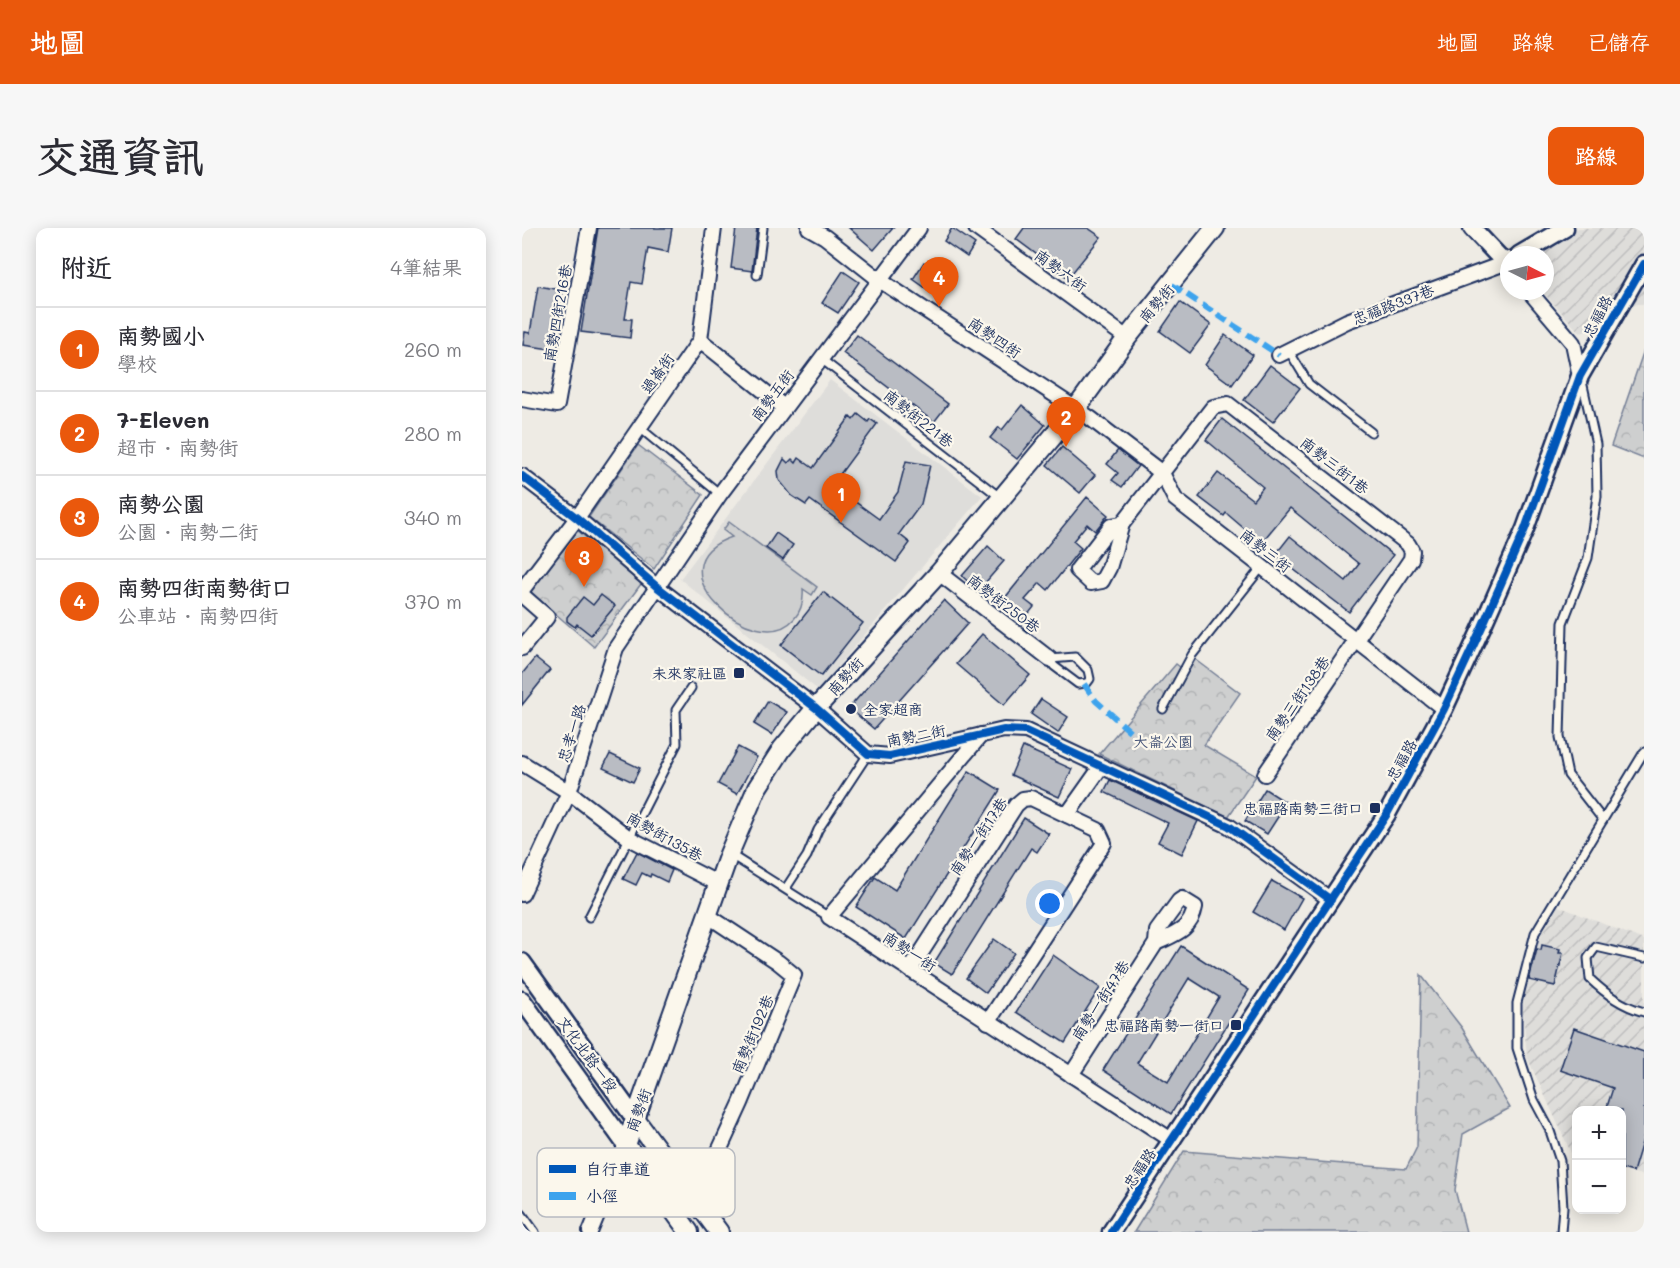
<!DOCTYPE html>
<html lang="zh-TW">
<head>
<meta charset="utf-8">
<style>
	body { margin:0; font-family:Mali,"LXGW WenKai TC",sans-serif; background:#f7f7f7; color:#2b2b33 }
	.controls { position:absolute; right:18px; bottom:18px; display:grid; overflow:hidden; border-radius:12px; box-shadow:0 3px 15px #0003 }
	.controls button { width:54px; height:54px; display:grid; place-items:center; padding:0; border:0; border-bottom:2px solid #e1e1e2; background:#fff; color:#2b2b33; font:30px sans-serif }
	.compass { position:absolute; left:978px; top:18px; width:54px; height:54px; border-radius:50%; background:#fff; box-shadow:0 3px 15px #0003; rotate:96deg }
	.you { position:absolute; left:528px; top:676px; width:21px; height:21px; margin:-15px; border:4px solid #fff; border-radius:50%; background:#1a73e8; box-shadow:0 0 0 9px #1a73e833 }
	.badge { display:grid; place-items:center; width:39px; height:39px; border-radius:50%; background:#ea580c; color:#fff; font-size:20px; font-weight:700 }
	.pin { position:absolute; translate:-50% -50px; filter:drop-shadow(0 2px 3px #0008) }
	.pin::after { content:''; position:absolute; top:32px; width:21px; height:18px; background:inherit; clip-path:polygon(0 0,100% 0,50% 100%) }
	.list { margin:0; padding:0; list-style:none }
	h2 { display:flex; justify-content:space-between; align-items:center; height:78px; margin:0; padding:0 24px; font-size:26px }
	h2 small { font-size:20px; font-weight:400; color:#7c7c81 }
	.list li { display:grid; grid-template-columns:39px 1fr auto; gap:18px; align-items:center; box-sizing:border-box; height:84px; padding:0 24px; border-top:2px solid #e1e1e2 }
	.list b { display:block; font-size:22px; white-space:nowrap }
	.list p { margin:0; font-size:20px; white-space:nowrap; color:#7c7c81 }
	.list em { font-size:20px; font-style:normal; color:#7c7c81 }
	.map { position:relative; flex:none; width:1122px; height:1004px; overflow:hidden; border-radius:12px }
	header { display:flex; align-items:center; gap:36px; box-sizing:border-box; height:84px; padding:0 30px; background:#ea580c; color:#fff }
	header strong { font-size:28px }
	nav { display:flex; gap:33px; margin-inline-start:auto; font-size:21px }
	.intro { display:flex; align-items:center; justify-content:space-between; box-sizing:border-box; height:144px; padding:0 36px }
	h1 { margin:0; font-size:42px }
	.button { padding:15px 27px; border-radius:12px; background:#ea580c; color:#fff; font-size:21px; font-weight:700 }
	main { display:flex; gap:36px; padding:0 36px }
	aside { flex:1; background:#fff; border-radius:12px; box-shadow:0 3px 15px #0003 }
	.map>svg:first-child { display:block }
	.built { fill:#deddda }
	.industrial { fill:url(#industrial-furrows) }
	.forest { fill:url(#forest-crowns); stroke:#747f96; stroke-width:1.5 }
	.pitch { fill:#cecfcf; stroke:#747f96; stroke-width:1.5 }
	.building { fill:#b9bcc3; stroke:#1b2f5e; stroke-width:1.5; fill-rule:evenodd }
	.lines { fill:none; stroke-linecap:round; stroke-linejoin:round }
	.service-casing { stroke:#1b2f5e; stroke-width:11 }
	.minor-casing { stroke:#1b2f5e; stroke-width:18 }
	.tertiary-casing { stroke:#1b2f5e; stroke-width:21 }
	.secondary-casing { stroke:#1b2f5e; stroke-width:22 }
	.service { stroke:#fbf7ec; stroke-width:7 }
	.minor { stroke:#fbf7ec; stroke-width:14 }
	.tertiary { stroke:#fbf7ec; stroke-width:16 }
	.secondary { stroke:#fbf7ec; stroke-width:18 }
	.quiet { stroke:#3da3ed; stroke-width:6; stroke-dasharray:12 6; stroke-linecap:butt }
	.cycleway-casing { stroke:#fbf7ec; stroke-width:11 }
	.cycleway { stroke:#0057b8; stroke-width:8 }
	.poi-dot { fill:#1b2f5e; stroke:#fbf7ec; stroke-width:2 }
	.labels { text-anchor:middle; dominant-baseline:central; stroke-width:4.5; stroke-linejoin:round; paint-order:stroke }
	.street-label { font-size:15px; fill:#1b2f5e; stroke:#fbf7ec }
	.poi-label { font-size:15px; fill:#1b2f5e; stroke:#fbf7ec; text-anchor:end }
	.park-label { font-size:15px; fill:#48577a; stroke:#fbf7ec }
	.key { fill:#fbf7ec; stroke:#b8bbc1; stroke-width:1.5 }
	.key-label { font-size:16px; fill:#1b2f5e }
</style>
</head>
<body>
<header>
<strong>地圖</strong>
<nav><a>地圖</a><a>路線</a><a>已儲存</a></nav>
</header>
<div class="intro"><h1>交通資訊</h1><a class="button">路線</a></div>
<main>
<aside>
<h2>附近<small>4筆結果</small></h2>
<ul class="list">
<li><span class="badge">1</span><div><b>南勢國小</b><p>學校</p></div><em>260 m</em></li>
<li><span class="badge">2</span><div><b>7-Eleven</b><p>超市 · 南勢街</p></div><em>280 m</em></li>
<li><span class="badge">3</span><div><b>南勢公園</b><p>公園 · 南勢二街</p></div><em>340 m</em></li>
<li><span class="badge">4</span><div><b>南勢四街南勢街口</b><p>公車站 · 南勢四街</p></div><em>370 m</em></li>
</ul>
</aside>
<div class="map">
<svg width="1122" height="1004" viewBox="0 0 1122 1004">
	<defs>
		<pattern id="industrial-furrows" width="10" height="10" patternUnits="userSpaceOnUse" patternTransform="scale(1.5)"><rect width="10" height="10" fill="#deddda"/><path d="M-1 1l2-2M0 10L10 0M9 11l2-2" fill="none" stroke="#bebebe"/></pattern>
		<pattern id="forest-crowns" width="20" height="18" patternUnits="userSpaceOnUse" patternTransform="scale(1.5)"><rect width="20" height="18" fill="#cecfcf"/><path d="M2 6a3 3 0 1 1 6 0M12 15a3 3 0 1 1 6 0" fill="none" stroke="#b0b2b4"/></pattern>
	</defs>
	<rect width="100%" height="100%" fill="#eeebe4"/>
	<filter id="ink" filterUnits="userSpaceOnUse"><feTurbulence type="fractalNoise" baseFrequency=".0167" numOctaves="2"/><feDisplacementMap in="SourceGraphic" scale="12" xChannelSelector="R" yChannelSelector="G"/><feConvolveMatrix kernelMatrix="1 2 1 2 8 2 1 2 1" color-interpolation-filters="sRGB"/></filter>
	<g filter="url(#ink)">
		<path class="built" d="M308 152 460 268 296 462 158 351Z"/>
		<g class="industrial">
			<path d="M1056 0H1122V76H1115L1058 105 1020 63H1023V27H1015Z"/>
			<path d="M1036 678 1122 712V948L1100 941V882H1054V928L1050 927 1005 829 1001 785 1003 749 1019 708Z"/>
		</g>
		<g class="forest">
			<path d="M1122 122V231L1089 218Z"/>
			<path d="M116 217 181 267 132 341 67 289Z"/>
			<path d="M54 301 119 356 72 419 6 362Z"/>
			<path d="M673 431 718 465 682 517 734 548 706 589 577 526 654 436 662 442Z"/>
			<path d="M899 747 940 800 988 880 941 906 933 962 944 1004H612L662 923 884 941 895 919Z"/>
		</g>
		<path class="pitch" d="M207 294 295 359 290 367 281 361C282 373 279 383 272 391 234 434 125 337 210 309L201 302Z"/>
		<g class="building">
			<path d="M76 0H150L146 24 126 20 120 56 109 54 103 91H110L108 110 59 104Z"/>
			<path d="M214 0H235L230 43 209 40Z"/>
			<path d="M327 0H371L352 22Z"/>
			<path d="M430 0 453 16 445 29 422 13Z"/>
			<path d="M502 0H566L579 9 546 50 494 11Z"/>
			<path d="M402 34 431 54 419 71 391 51Z"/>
			<path d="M321 43 337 54 316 85 300 75Z"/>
			<path d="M16 58 40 62 32 109 37 110 35 122 1 117 3 104 8 105Z"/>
			<path d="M658 74 689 97 668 125 638 103Z"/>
			<path d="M335 107 426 176 412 194 321 125Z"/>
			<path d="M703 107 731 127 710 157 683 137Z"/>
			<path d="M748 137 778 160 751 194 722 172Z"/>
			<path d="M500 177 523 197 495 231 468 210 477 199 480 202Z"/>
			<path d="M336 186 346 194 348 191 355 196 310 257 357 291 376 264 384 233 408 237 399 276 377 306 388 315 374 334 288 272 284 277 270 268 257 252 256 243 262 231 266 235 270 231 274 235 277 230 291 240 328 189 331 192Z"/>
			<path d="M700 191 871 327 827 384 753 327 768 308 824 353 837 336 768 280 739 315 704 285 702 288 677 269 696 245 731 272 741 259 684 212Z"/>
			<path d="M540 219 573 247 558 265 525 237Z"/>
			<path d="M596 222 616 238 600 259 590 252 596 245 585 236Z"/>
			<path d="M565 269 586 287 573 303 565 296 551 313 559 320 526 362 518 355 503 372 512 379 500 394 478 376Z"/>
			<path d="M254 305 271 317 261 332 244 320Z"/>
			<path d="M466 318 482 333 456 363 440 348Z"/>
			<path d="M301 364 341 395 299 448 259 417Z"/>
			<path d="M79 367 93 378 69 407 55 396 53 399 45 393V389L61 369 71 377Z"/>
			<path d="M422 372 446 395 352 501 327 480Z"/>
			<path d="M460 406 508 447 482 477 434 436Z"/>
			<path d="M13 430 28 442 0 477V446Z"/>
			<path d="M519 471 546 489 536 505 509 486Z"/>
			<path d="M246 473 265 484 250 507 232 496Z"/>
			<path d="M216 519 235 529 215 566 196 556Z"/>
			<path d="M501 519 550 541 537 569 489 547Z"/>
			<path d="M88 526 118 540 111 554 81 540Z"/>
			<path d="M447 543 478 562 384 711 334 679 353 649 373 662Z"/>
			<path d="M588 552 676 593 660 626 636 614 646 595 582 564Z"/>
			<path d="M743 561 765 575 745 606 723 593Z"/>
			<path d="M502 590 527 606 515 624 509 620 430 746 412 735Z"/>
			<path d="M115 624 150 642 145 654 129 646 128 649 120 645 114 657 101 651Z"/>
			<path d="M750 653 780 670 762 702 731 684Z"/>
			<path d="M472 711 492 725 464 765 444 750Z"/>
			<path d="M1020 717 1038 721 1037 725H1041L1033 758 1007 752 1015 721 1019 722Z"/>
			<path d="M659 718 727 762 649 886 581 842ZM667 750 697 769 646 854 615 835Z"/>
			<path d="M531 727 578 760 543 815 494 784Z"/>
			<path d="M1052 800 1122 824V908L1111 944 1100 941V882H1084L1091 860 1038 842Z"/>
		</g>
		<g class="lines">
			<g class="service-casing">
				<g id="service">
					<path d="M235 47 241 0"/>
					<path d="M767 123 787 156 849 204"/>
					<path d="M298 130 479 270"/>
					<path d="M1060 153 1074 216 1075 268 1066 330 1041 395 1038 509 1046 547 1081 592"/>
					<path d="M118 200 198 266"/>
					<path d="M553 429 566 442 568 451 565 455 556 456 532 438 528 431Z"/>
					<path d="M641 481 670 427 739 340"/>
					<path d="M209 627 307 689"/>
					<path d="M264 660 285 628 296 602 346 526"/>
					<path d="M67 689 155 516 154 482 169 460"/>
					<path d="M1122 730 1074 719 1066 730 1068 751C1084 766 1100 778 1122 784"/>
					<path d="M0 986 13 1004"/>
					<path d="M1039 1004 1041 979 1038 933 1027 900 1012 872 995 820V775L1013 705 1122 524"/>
				</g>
			</g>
			<g class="minor-casing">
				<g id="minor">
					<path d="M287 0 303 9 359 53 568 190 640 245 653 271 922 481"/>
					<path d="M454 0 605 110"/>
					<path d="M1007 63 1051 115 1058 148"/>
					<path d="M178 112 262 179"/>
					<path d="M757 127 825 93 983 35 987 40"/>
					<path d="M0 171 35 177 67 0"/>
					<path d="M0 248 55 290 134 358 294 480 346 526 368 528 482 502 504 503 707 598 809 672"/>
					<path d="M600 296 587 340 580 353 569 355 555 342 589 298 600 296 691 179 706 176 886 316 890 323 889 331 743 546"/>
					<path d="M417 345 528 431"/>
					<path d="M0 362 55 290 178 112 192 0"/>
					<path d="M0 367 25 389 0 420"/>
					<path d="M459 507 307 689 651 913"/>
					<path d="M0 535 47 564 107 610 197 656"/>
					<path d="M545 587 579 539"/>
					<path d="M0 666 47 564 94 420 198 266 397 0"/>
					<path d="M388 742 494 577 501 571 509 570 576 602 582 615 466 794"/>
					<path d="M549 847 634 715 635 703 657 673 660 671 673 679C669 702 653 706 634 715"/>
					<path d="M174 973 219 875 272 747 256 734 185 687"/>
					<path d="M68 1004 104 917"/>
				</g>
			</g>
			<g class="tertiary-casing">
				<g id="tertiary">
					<path d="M950 0 983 35 987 32"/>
					<path d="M997 27 1043 0"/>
					<path d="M0 734 113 891"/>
					<path d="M0 772 104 917"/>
					<path d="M589 1004 865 586 922 481 960 399 1003 301 1058 148 1122 36"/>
				</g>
			</g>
			<g class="secondary-casing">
				<g id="secondary">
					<path d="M113 891 197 1004"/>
					<path d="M167 1004 104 917 207 626 235 560 260 521 294 480 417 345 553 182 605 110 693 0"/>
				</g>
			</g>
			<use href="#service" class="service"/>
			<use href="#minor" class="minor"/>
			<use href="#tertiary" class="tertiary"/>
			<use href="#secondary" class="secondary"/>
			<g class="quiet">
				<path d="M650 57 757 127"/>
				<path d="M562 456 574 473 611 506"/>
			</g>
			<g class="cycleway-casing">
				<g id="cycleway">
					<path d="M0 248 55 290 134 358 294 480 346 526 368 528 482 502 504 503 707 598 809 672"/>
					<path d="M589 1004 865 586 922 481 960 399 1003 301 1058 148 1122 36"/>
				</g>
			</g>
			<use href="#cycleway" class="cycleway"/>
		</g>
	</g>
	<g class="poi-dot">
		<rect x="211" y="439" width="12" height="12" rx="3"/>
		<circle cx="329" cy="481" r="6"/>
		<rect x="847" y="574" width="12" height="12" rx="3"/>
		<rect x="708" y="791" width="12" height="12" rx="3"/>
	</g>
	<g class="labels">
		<g class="street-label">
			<text transform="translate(539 42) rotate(36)">南勢六街</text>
			<text transform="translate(634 75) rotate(-50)">南勢街</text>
			<text transform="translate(871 76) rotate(-21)">忠福路337巷</text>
			<text transform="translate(35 85) rotate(-80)">南勢四街216巷</text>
			<text transform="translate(1075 88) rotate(-62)">忠福路</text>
			<text transform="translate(473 109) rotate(34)">南勢四街</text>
			<text transform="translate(135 145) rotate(-55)">過崙街</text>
			<text transform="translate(250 167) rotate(-53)">南勢五街</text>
			<text transform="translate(397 190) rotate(38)">南勢街221巷</text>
			<text transform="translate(813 237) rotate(38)">南勢三街1巷</text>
			<text transform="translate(744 322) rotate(38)">南勢三街</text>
			<text transform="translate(482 375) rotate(37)">南勢街250巷</text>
			<text transform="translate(323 448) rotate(-48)">南勢街</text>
			<text transform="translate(775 470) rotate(-55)">南勢三街138巷</text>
			<text transform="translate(49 505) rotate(-72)">忠孝一路</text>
			<text transform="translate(394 507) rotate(-11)">南勢二街</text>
			<text transform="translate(879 532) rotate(-61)">忠福路</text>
			<text transform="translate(143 608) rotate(29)">南勢街135巷</text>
			<text transform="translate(456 608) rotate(-56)">南勢一街17巷</text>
			<text transform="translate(388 723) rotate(33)">南勢一街</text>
			<text transform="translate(578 772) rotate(-57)">南勢一街47巷</text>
			<text transform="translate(230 806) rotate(-67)">南勢街192巷</text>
			<text transform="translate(66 826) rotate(54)">文化北路一段</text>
			<text transform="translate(116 882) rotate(-70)">南勢街</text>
			<text transform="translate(617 940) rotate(-56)">忠福路</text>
		</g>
		<g class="poi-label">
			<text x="205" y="445">未來家社區</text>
			<text x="341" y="481" text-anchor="start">全家超商</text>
			<text x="841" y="580">忠福路南勢三街口</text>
			<text x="702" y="797">忠福路南勢一街口</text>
		</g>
		<g class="park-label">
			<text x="641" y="513">大崙公園</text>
		</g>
	</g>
	<rect x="15" y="920" width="198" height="69" rx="9" class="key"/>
	<rect x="27" y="937" width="27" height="8" fill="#0057b8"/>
	<rect x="27" y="964" width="27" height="8" fill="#3da3ed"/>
	<g class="key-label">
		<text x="64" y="947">自行車道</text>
		<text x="64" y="974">小徑</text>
	</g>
</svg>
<div class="controls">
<button>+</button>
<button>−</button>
</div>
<svg class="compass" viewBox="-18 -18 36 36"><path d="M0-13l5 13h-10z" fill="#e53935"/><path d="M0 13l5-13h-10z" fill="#7c7c81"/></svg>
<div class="you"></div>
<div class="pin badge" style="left:319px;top:295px">1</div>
<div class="pin badge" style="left:544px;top:219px">2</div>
<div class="pin badge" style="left:62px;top:359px">3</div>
<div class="pin badge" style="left:417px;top:79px">4</div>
</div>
</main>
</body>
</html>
